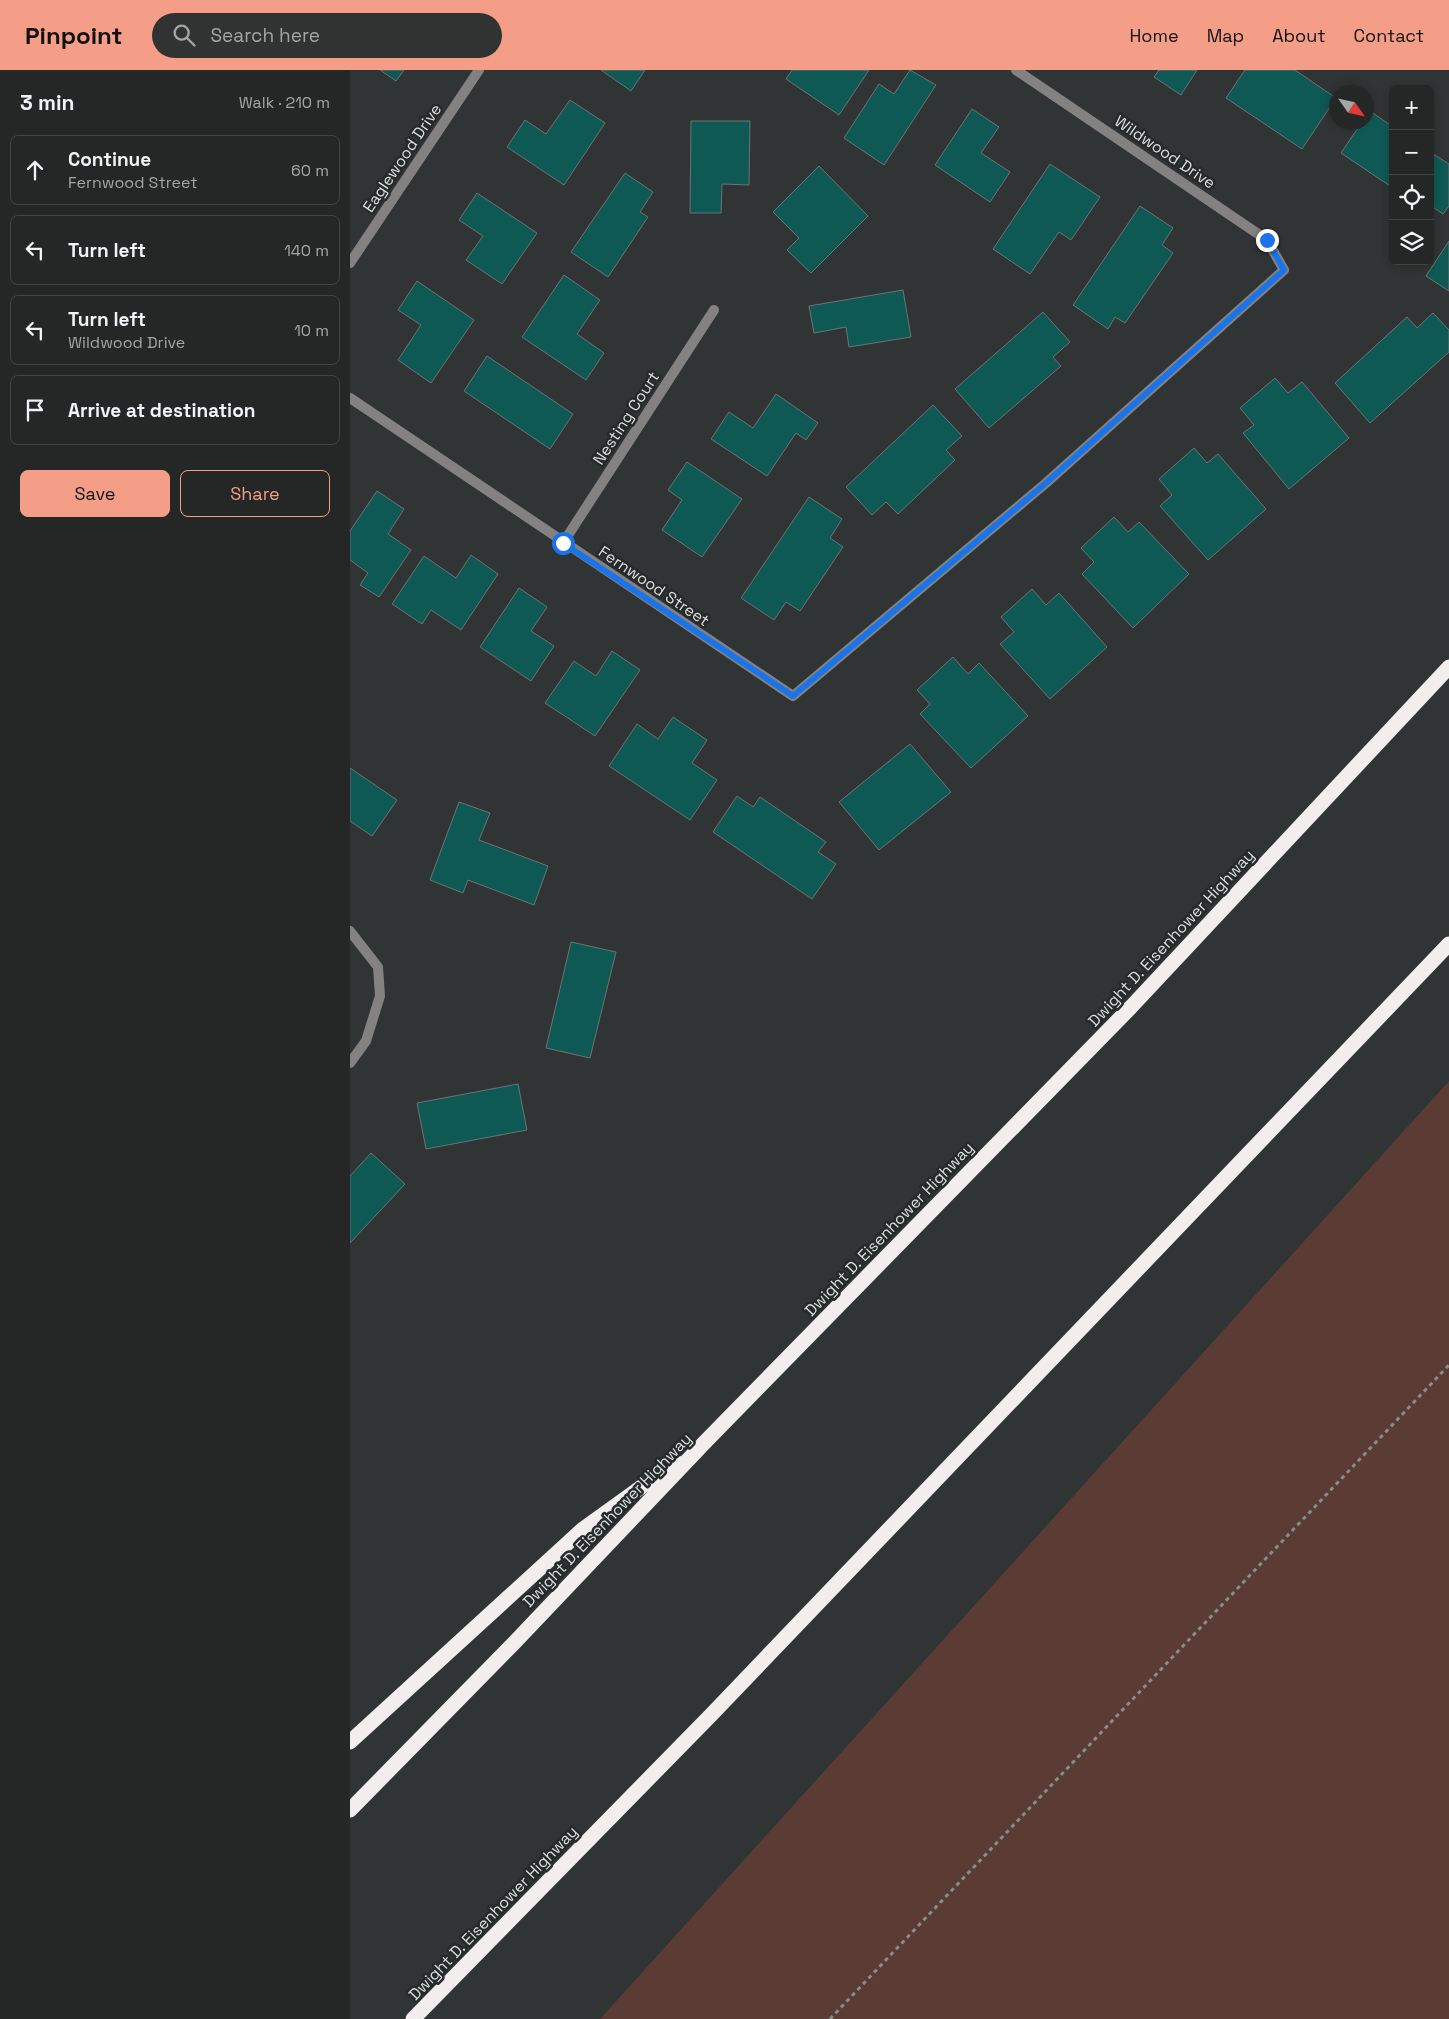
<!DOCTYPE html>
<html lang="en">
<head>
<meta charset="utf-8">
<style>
	body { margin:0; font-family:"Space Grotesk",sans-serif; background:#313333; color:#f1f3f6 }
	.controls { position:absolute; right:15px; top:15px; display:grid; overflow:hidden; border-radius:8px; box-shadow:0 2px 8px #0003 }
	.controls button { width:45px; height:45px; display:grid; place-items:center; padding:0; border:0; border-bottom:1px solid #424444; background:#252727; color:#f1f3f6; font:25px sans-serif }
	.compass { position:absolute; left:979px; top:15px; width:45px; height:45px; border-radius:50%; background:#252727; box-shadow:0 2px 8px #0003; rotate:124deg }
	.stop { position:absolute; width:15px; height:15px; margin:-11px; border:4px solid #1a73e8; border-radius:50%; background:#fff }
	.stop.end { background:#1a73e8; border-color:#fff; box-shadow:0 1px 5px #0008 }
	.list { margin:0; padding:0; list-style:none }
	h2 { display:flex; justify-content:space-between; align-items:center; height:65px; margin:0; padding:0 20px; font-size:21px }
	h2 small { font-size:16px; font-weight:400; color:#a3a5a7 }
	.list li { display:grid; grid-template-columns:32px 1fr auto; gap:15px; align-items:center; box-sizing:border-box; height:70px; margin:0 10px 10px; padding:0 10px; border:1px solid #424444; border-radius:8px }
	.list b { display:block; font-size:19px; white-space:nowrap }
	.list p { margin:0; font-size:16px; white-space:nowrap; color:#a3a5a7 }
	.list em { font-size:16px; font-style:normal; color:#a3a5a7 }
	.actions { display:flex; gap:10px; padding:15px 20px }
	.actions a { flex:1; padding:11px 0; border:1px solid #f49e88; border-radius:8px; text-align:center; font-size:18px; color:#f49e88 }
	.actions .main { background:#f49e88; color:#111 }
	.icon { flex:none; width:28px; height:28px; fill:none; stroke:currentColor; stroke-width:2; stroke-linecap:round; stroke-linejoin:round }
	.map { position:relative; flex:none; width:1099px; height:1949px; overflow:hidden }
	header { display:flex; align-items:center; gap:30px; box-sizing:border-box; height:70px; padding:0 25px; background:#f49e88; color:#111 }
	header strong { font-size:24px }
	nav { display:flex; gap:28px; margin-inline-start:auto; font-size:18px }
	.search { width:350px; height:45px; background:#313333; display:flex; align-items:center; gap:12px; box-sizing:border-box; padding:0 18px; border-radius:28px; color:#a3a5a7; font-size:19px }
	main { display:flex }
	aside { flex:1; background:#252727 }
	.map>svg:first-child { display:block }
	.green { fill:#5a3c34 }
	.building { fill:#0f5954; stroke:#6f7372 }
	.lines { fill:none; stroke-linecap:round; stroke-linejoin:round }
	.path { stroke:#8a8c8c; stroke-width:3; stroke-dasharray:4 4; stroke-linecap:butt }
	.minor { stroke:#838281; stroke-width:10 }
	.motorway { stroke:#f2eeed; stroke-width:15 }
	.route { stroke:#1a73e8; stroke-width:6 }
	.labels { text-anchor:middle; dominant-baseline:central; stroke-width:5; stroke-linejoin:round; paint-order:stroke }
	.street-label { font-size:16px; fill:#dcdede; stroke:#272a2a }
</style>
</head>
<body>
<header>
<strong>Pinpoint</strong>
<div class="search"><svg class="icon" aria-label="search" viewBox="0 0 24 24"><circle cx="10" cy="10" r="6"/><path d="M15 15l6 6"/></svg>Search here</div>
<nav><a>Home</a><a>Map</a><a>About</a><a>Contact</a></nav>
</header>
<main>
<aside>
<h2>3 min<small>Walk · 210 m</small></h2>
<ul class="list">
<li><svg class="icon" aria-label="ahead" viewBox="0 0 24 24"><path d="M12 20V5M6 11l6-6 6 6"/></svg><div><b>Continue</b><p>Fernwood Street</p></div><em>60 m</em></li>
<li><svg class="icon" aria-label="left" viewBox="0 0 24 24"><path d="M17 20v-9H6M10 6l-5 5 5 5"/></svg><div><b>Turn left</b></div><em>140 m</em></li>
<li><svg class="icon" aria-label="left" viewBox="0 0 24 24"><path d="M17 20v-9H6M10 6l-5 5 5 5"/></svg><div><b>Turn left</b><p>Wildwood Drive</p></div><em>10 m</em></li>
<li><svg class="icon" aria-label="arrive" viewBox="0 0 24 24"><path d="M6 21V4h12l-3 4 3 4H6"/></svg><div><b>Arrive at destination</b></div></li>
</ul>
<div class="actions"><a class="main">Save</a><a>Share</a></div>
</aside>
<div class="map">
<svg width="1099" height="1949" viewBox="0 0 1099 1949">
	<rect width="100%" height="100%" fill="#313434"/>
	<path class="green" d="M1099 1011V1949H250Z"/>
	<g class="building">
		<path d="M30 0H54L46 11Z"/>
		<path d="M251 0H295L281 21Z"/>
		<path d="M442 0H519L489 45 436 9Z"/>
		<path d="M560 0 586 15 534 95 494 68 529 14 544 24Z"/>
		<path d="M809 0H847L831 25 804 7Z"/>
		<path d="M895 0H945L986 28 952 79 876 28Z"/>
		<path d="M220 30 255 53 214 115 157 77 175 50 196 64Z"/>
		<path d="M622 39 649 57 631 83 660 102 640 132 585 95Z"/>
		<path d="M1020 41 1043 57V118L991 83 1012 52H1016V46Z"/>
		<path d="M341 51H400L399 115 372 114 371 143H340Z"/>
		<path d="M1080 82 1099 94V136L1093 144 1080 135Z"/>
		<path d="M700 94 750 127 721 170 709 162 680 204 643 179Z"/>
		<path d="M469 96 518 146 461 203 437 180 449 168 423 142Z"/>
		<path d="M275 103 303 122 290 142 298 147 258 207 221 182Z"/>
		<path d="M127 123 187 163 152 214 116 190 133 166 109 150Z"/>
		<path d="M790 136 823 158 812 175 823 183 775 253 765 247 758 259 723 235Z"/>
		<path d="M1099 171V221L1076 206Z"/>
		<path d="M214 205 250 230 227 264 254 283 236 310 172 267Z"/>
		<path d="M67 211 124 250 81 313 48 290 71 255 48 240Z"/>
		<path d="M553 220 561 267 499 277 496 257 464 263 459 236Z"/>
		<path d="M693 242 720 272 703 287 711 296 639 358 605 319Z"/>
		<path d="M1083 243 1099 260V282L1020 353 985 313 1057 247 1067 258Z"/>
		<path d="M137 286 223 344 200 379 114 321Z"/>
		<path d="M925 308 938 323 952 312 999 368 939 419 893 363 904 355 890 338Z"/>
		<path d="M426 324 468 353 456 370 446 363 417 406 361 369 379 342 403 358Z"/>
		<path d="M583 335 612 366 596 380 605 390 548 444 536 432 522 445 496 417Z"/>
		<path d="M844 378 857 393 868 384 916 439 858 490 810 436 822 425 809 409Z"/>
		<path d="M337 392 392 429 352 487 312 460 332 430 318 420Z"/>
		<path d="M27 421 54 439 38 464 61 480 29 527 10 515 18 503 0 490V461Z"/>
		<path d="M459 427 492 449 480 468 493 477 450 541 436 532 424 550 391 528Z"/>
		<path d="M764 447 778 462 789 452 839 504 783 558 732 504 744 492 731 478Z"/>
		<path d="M121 485 148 504 111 560 81 540 72 554 42 534 74 486 106 508Z"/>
		<path d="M169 518 197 537 181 561 204 576 181 611 130 577Z"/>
		<path d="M682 519 696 535 709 523 757 577 700 629 650 574 664 562 651 547Z"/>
		<path d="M262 581 290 600 245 666 195 633 224 591 246 606Z"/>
		<path d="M603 587 618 604 629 593 678 646 621 698 570 644 580 634 567 620Z"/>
		<path d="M323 647 357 670 342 693 367 710 340 750 259 696 287 654 308 669Z"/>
		<path d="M560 674 601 722 529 780 489 732Z"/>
		<path d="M0 698 47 730 22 766 0 751Z"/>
		<path d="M387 726 403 737 410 727 476 772 468 782 486 794 462 829 363 762Z"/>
		<path d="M109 732 140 743 129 770 198 796 184 835 118 810 113 823 80 810Z"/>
		<path d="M221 872 266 882 240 988 196 978Z"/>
		<path d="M168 1014 177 1060 76 1079 67 1033Z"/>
		<path d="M21 1083 55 1114 0 1173V1106Z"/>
	</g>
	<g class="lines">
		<path class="path" d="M480 1949 1099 1295"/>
		<g class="minor">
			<path d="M0 193 129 0"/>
			<path d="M0 328 443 626 696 413 934 200 917 170 666 0"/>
			<path d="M213 473 364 240"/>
			<path d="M0 861 28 897 30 926 16 971 0 993"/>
		</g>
		<g class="motorway">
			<path d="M0 1672 233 1459 326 1392"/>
			<path d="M0 1740 164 1573 356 1371 781 937 1099 597"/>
			<path d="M63 1949 361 1645 1099 874"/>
		</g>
	</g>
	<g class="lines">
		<path class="route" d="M213 473 443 626 696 413 934 200 917 170"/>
	</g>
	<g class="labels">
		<g class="street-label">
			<text transform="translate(815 82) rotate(34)">Wildwood Drive</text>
			<text transform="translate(52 88) rotate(-56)">Eaglewood Drive</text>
			<text transform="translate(276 348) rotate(-57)">Nesting Court</text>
			<text transform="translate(304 516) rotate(34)">Fernwood Street</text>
			<text transform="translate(821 868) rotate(-47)">Dwight D. Eisenhower Highway</text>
			<text transform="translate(539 1159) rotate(-46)">Dwight D. Eisenhower Highway</text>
			<text transform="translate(257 1450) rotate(-46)">Dwight D. Eisenhower Highway</text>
			<text transform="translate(143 1843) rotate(-46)">Dwight D. Eisenhower Highway</text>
		</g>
	</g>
</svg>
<div class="controls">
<button>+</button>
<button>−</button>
<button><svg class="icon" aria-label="locate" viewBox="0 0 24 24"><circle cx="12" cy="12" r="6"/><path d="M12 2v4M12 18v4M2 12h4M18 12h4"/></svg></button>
<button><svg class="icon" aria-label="layers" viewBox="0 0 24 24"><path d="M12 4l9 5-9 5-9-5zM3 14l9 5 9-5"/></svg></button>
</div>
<svg class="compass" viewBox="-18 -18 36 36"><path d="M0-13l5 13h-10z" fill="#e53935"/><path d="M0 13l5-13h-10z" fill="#a3a5a7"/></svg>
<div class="stop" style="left:213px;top:473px"></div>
<div class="stop end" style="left:917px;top:170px"></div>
</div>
</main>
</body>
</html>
